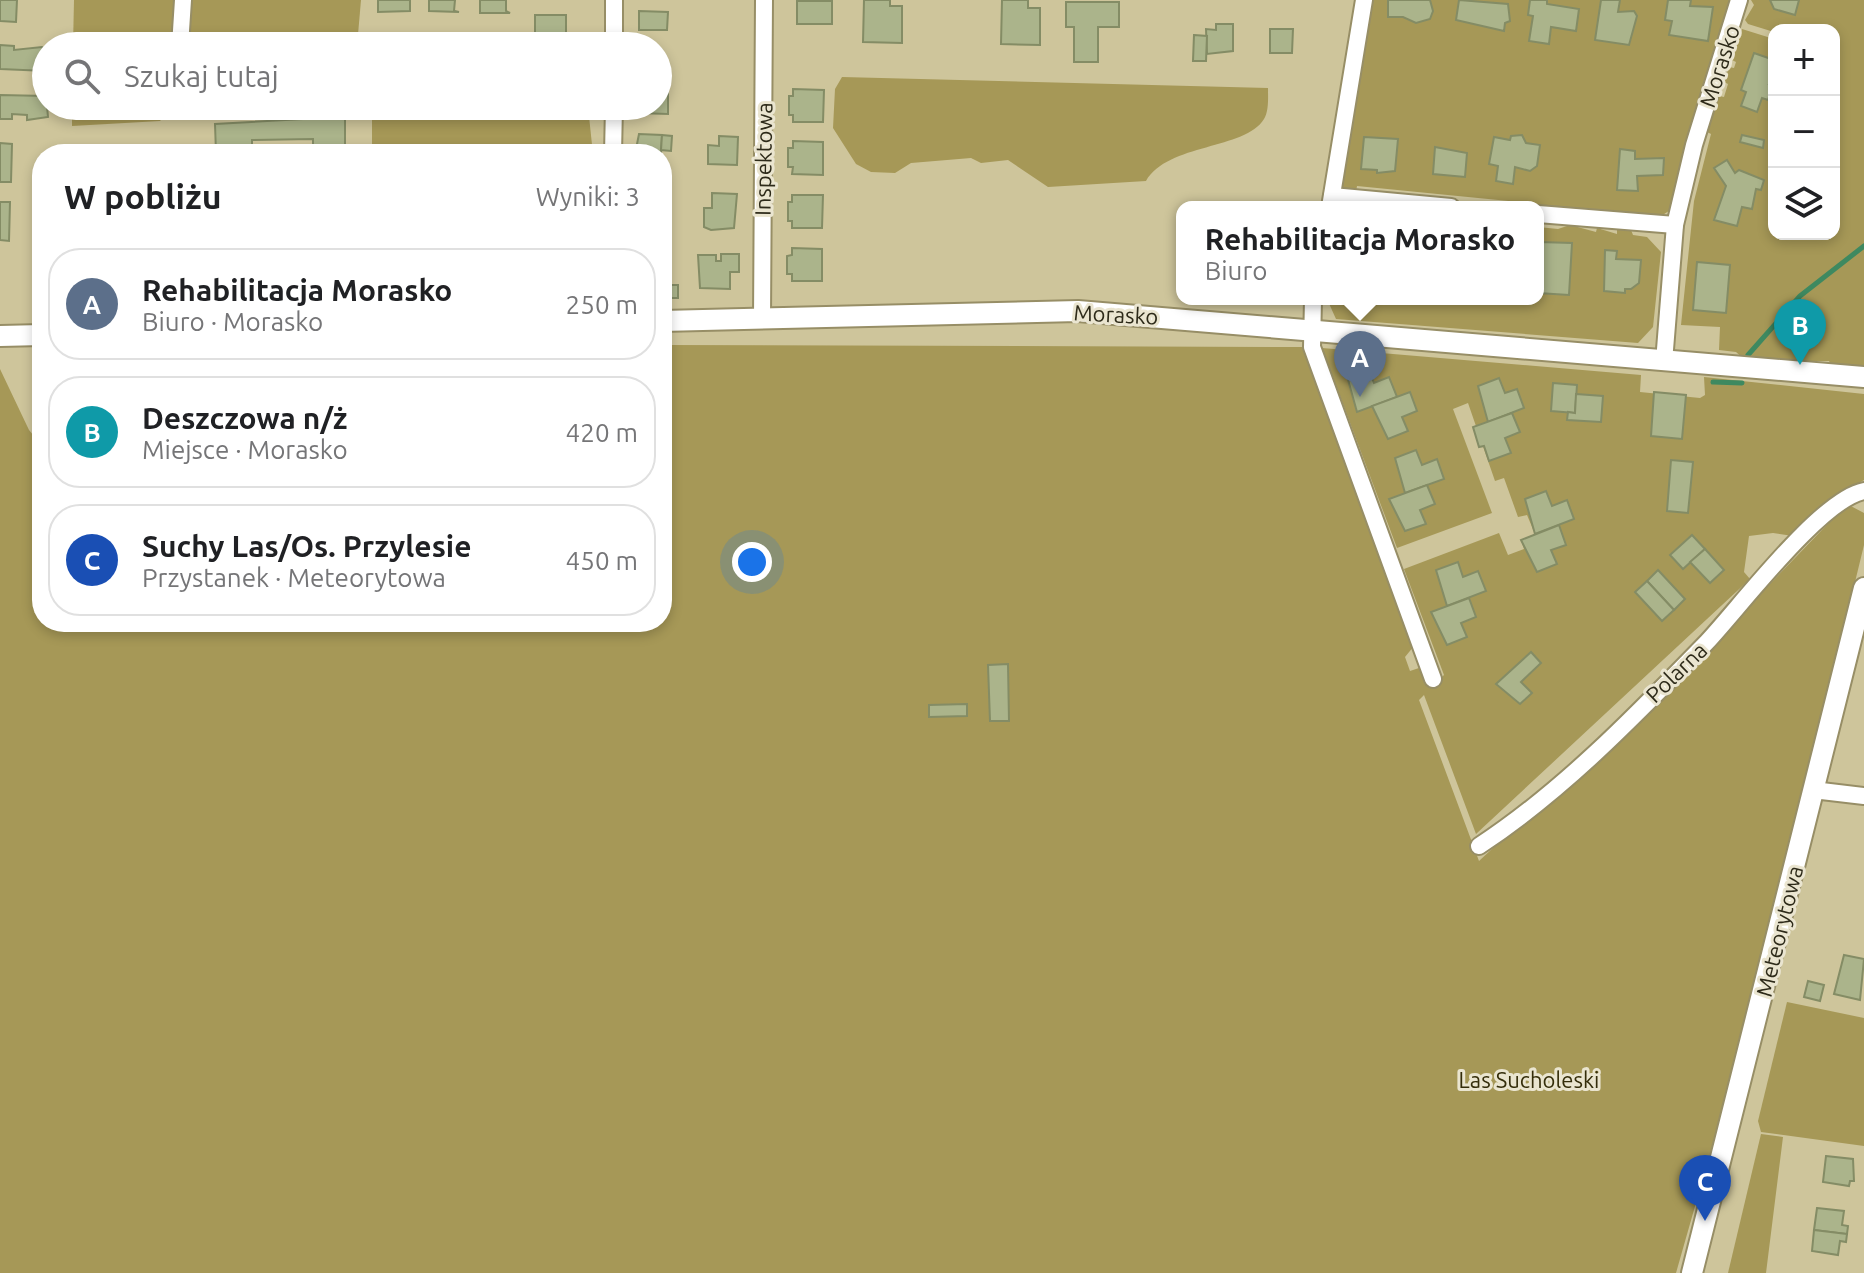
<!DOCTYPE html>
<html lang="pl">
<head>
<meta charset="utf-8">
<style>
	body { margin:0; font-family:Ubuntu,sans-serif; background:#f6f6f6; color:#202124 }
	.controls { position:absolute; right:24px; top:24px; display:grid; overflow:hidden; border-radius:16px; box-shadow:0 4px 12px #0003 }
	.controls button { width:72px; height:72px; display:grid; place-items:center; padding:0; border:0; border-bottom:2px solid #e0e0e0; background:#fff; color:#202124; font:40px sans-serif }
	.you { position:absolute; left:752px; top:562px; width:28px; height:28px; margin:-20px; border:6px solid #fff; border-radius:50%; background:#1a73e8; box-shadow:0 0 0 12px #1a73e833 }
	.badge { display:grid; place-items:center; width:52px; height:52px; border-radius:50%; background:#595cd4; color:#fff; font-size:26px; font-weight:700 }
	.pin { position:absolute; translate:-50% -66px; filter:drop-shadow(0 2px 4px #0008) }
	.pin::after { content:''; position:absolute; top:42px; width:28px; height:24px; background:inherit; clip-path:polygon(0 0,100% 0,50% 100%) }
	.popup { position:absolute; left:1176px; top:201px; width:368px; height:104px; box-sizing:border-box; display:grid; place-content:center; border-radius:16px; background:#fff; filter:drop-shadow(0 2px 6px #0005); font-size:26px; white-space:nowrap; color:#757577 }
	.popup b { font-size:30px; color:#202124 }
	.popup::after { content:''; position:absolute; left:50%; top:100%; margin-left:-16px; border:16px solid transparent; border-top-color:#fff }
	.list { margin:0; padding:0; list-style:none }
	h2 { display:flex; justify-content:space-between; align-items:center; height:104px; margin:0; padding:0 32px; font-size:34px }
	h2 small { font-size:26px; font-weight:400; color:#757577 }
	.list li { display:grid; grid-template-columns:52px 1fr auto; gap:24px; align-items:center; box-sizing:border-box; height:112px; margin:0 16px 16px; padding:0 16px; border:2px solid #e0e0e0; border-radius:32px }
	.list b { display:block; font-size:30px; white-space:nowrap }
	.list p { margin:0; font-size:26px; white-space:nowrap; color:#757577 }
	.list em { font-size:26px; font-style:normal; color:#757577 }
	.icon { flex:none; width:44px; height:44px; fill:none; stroke:currentColor; stroke-width:2; stroke-linecap:round; stroke-linejoin:round }
	.map { position:relative; flex:none; width:1864px; height:1273px; overflow:hidden }
	.search { position:absolute; background:#fff; box-shadow:0 4px 12px #0003; left:32px; top:32px; width:640px; height:88px; display:flex; align-items:center; gap:20px; box-sizing:border-box; padding:0 28px; border-radius:44px; color:#757577; font-size:30px }
	.panel { position:absolute; background:#fff; box-shadow:0 4px 12px #0003; left:32px; top:144px; width:640px; height:488px; border-radius:32px }
	.map>svg:first-child { display:block }
	.green { fill:#a69857 }
	.lines { fill:none; stroke-linecap:round; stroke-linejoin:round }
	.stream { stroke:#3e8960; stroke-width:5 }
	.building { fill:#abb48b; stroke:#848c65; stroke-width:2 }
	.minor-casing { stroke:#978e66; stroke-width:20 }
	.tertiary-casing { stroke:#978e66; stroke-width:24 }
	.minor { stroke:#fff; stroke-width:16 }
	.tertiary { stroke:#fff; stroke-width:20 }
	.labels { text-anchor:middle; dominant-baseline:central; stroke-width:6; stroke-linejoin:round; paint-order:stroke }
	.street-label { font-size:22px; fill:#2d2a19; stroke:#eae5d0 }
	.park-label { font-size:22px; fill:#342d0a; stroke:#eae5d0 }
</style>
</head>
<body>
<div class="map">
<svg width="1864" height="1273" viewBox="0 0 1864 1273">
	<rect width="100%" height="100%" fill="#cec59b"/>
	<g class="green">
		<path d="M74 0H361L357 46H73Z"/>
		<path d="M1372 0H1733L1672 209 1661 216 1530 207 1528 203 1357 186 1356 192 1341 189 1339 184Z"/>
		<path d="M1751 0H1864V368L1832 367 1829 361H1746L1736 352 1719 350 1720 327 1681 325 1694 201 1711 134 1707 132 1719 96 1724 97 1728 84 1724 82 1729 67 1734 68 1736 62 1732 60 1742 29 1774 39V234H1834V30L1774 32 1748 24 1745 20 1754 5Z"/>
		<path d="M842 77 1268 88C1268 97 1269 111 1264 119 1245 150 1168 143 1146 181L1048 187 1008 160 981 163 971 158 911 163 895 173 871 172 856 164 833 128 835 89Z"/>
		<path d="M72 106H173L160 121 72 126Z"/>
		<path d="M372 106 588 107 593 154H372Z"/>
		<path d="M1570 225 1596 232 1597 228 1617 234V229L1631 230 1633 235 1647 237 1661 252 1653 327 1638 343 1336 319 1327 299H1538V227L1558 229Z"/>
		<path d="M662 345 1304 347 1414 646 1405 657 1410 671 1422 667 1430 688 1444 675 1404 569 1499 533 1508 555 1524 549 1521 540 1535 534 1527 515 1518 517 1504 478 1495 481 1468 403 1453 409 1492 513 1397 548 1322 348 1641 375 1640 392 1700 398 1705 395 1704 377 1864 394V480L1845 491 1793 536 1773 533 1749 536 1744 572 1750 579 1476 834 1424 695 1419 700 1479 861 1710 646 1847 504 1864 513V545L1752 1006 1676 1273H0V369L29 430 42 446V622H662Z"/>
		<path d="M1787 1002 1864 1018V1146L1761 1132 1758 1121Z"/>
		<path d="M1761 1134 1783 1137 1766 1273H1728Z"/>
	</g>
	<g class="lines">
		<g class="stream">
			<path d="M1748 355 1800 296 1864 246"/>
			<path d="M1713 382 1742 383"/>
		</g>
	</g>
	<g class="building">
		<path d="M0 0H17L16 22 0 21Z"/>
		<path d="M378 0H410V11L378 12Z"/>
		<path d="M429 0H455L454 11 459 12 429 11Z"/>
		<path d="M480 0H506V11L510 13H480Z"/>
		<path d="M864 0H890V6H902V43L863 42Z"/>
		<path d="M1002 0H1028V8H1040V45L1001 44Z"/>
		<path d="M1388 0H1430L1433 11 1430 19 1416 23 1403 17H1388Z"/>
		<path d="M1459 0 1508 4 1510 21 1505 23 1504 31 1456 20Z"/>
		<path d="M1530 0H1547V4L1579 9 1576 31 1551 27 1549 44 1529 41 1533 16 1528 15Z"/>
		<path d="M1601 0H1620L1618 12 1634 11 1637 16 1629 45 1595 40Z"/>
		<path d="M1668 0H1691L1690 6 1713 7 1708 41 1669 35 1672 21 1665 20Z"/>
		<path d="M1770 0H1799L1795 15 1774 9Z"/>
		<rect x="797" y="1" width="35" height="23"/>
		<path d="M1066 2H1119V27H1098V62H1074V27H1066Z"/>
		<path d="M639 11 668 12 667 30H639Z"/>
		<rect x="535" y="15" width="31" height="31"/>
		<path d="M1216 24H1233V51L1207 54 1206 29 1216 30Z"/>
		<path d="M1270 29H1293L1292 53H1270Z"/>
		<path d="M1194 35 1207 36 1206 61H1193Z"/>
		<path d="M0 45 14 46V50L42 47 46 51V71L0 69Z"/>
		<path d="M1754 53 1774 60V76L1769 84 1773 85 1768 100 1762 98 1757 112 1741 106 1746 92 1741 90Z"/>
		<path d="M658 89H668V114L638 113V106H658Z"/>
		<path d="M793 89 824 90 823 122H793V115H789V96H793Z"/>
		<path d="M0 95 46 96 48 117 27 120V115L12 114V119H0Z"/>
		<path d="M320 106H345V150H341V154H313V139L252 140V154L216 153 215 124 320 118Z"/>
		<path d="M639 134 662 135 661 154H635Z"/>
		<path d="M662 135 672 136 671 151 661 150Z"/>
		<path d="M1522 135 1526 143 1540 145 1537 166 1530 171 1515 167 1513 184 1496 181 1498 166 1489 164 1494 137 1510 140 1511 136Z"/>
		<path d="M1742 135 1764 140 1763 148 1740 142Z"/>
		<path d="M719 136 738 137 737 165 708 164V145L719 146Z"/>
		<path d="M1364 137 1398 139 1395 171 1377 173V170L1361 169Z"/>
		<path d="M793 141 823 142V175L792 174 793 167H788V148H793Z"/>
		<path d="M0 143 12 144 11 182H0Z"/>
		<path d="M1435 147 1467 153 1465 177 1433 174Z"/>
		<path d="M1620 149 1635 151V159L1664 158 1663 175 1637 176 1638 191 1617 190Z"/>
		<path d="M1727 160 1735 173 1739 170 1764 180 1761 190 1756 189 1752 209 1742 207 1737 226 1714 220 1726 186 1714 168Z"/>
		<path d="M712 193 737 194 734 228 711 230 704 227V208H712Z"/>
		<path d="M792 195H823L822 228H792V221H788V202H792Z"/>
		<path d="M0 202H10L9 241 0 240Z"/>
		<path d="M1539 242 1572 243 1569 295 1538 293Z"/>
		<path d="M792 248 822 249V281H792V274H787V256L792 255Z"/>
		<path d="M1605 250 1617 251 1616 259 1641 260 1639 283 1631 289H1625V293L1604 291Z"/>
		<path d="M721 254H739V272H730V289L700 288 698 255H716V261H721Z"/>
		<path d="M1697 262 1730 265 1726 313 1693 310Z"/>
		<rect x="662" y="285" width="16" height="13"/>
		<path d="M1368 368 1374 383 1389 377 1397 397 1357 412 1347 376Z"/>
		<path d="M1499 378 1505 393 1517 389 1524 408 1488 422 1478 386Z"/>
		<path d="M1553 383 1577 385 1575 413 1551 411Z"/>
		<path d="M1410 392 1417 411 1402 417 1408 431 1388 439 1372 406Z"/>
		<path d="M1654 392 1686 395 1682 439 1651 436Z"/>
		<path d="M1576 394 1603 396 1601 422 1567 420 1568 412 1575 413Z"/>
		<path d="M1512 413 1520 432 1505 438 1511 453 1489 461 1484 446 1479 447 1473 427Z"/>
		<path d="M1416 450 1422 465 1437 459 1444 479 1405 493 1395 458Z"/>
		<path d="M1671 460 1693 462 1688 513 1667 511Z"/>
		<path d="M1427 485 1435 504 1420 510 1426 524 1405 531 1389 499Z"/>
		<path d="M1546 491 1552 506 1567 500 1574 519 1535 534 1525 499Z"/>
		<path d="M1559 525 1566 545 1551 550 1557 564 1537 572 1521 540Z"/>
		<path d="M1692 535 1705 549 1683 569 1670 555Z"/>
		<path d="M1705 549 1724 570 1710 583 1690 562Z"/>
		<path d="M1458 562 1463 577 1478 571 1486 591 1447 606 1436 570Z"/>
		<path d="M1658 570 1685 599 1674 610 1647 581Z"/>
		<path d="M1647 581 1674 610 1662 621 1635 592Z"/>
		<path d="M1469 598 1476 617 1461 623 1467 637 1447 645 1431 612Z"/>
		<path d="M1531 652 1541 663 1521 682 1532 693 1520 704 1496 684Z"/>
		<path d="M1008 664 1009 721H990L988 665Z"/>
		<path d="M967 704V716L929 717V705Z"/>
		<path d="M1844 955 1864 959 1860 1000 1834 994Z"/>
		<path d="M1808 981 1824 985 1820 1001 1804 997Z"/>
		<path d="M1826 1156 1853 1159 1854 1181H1850L1849 1186 1823 1182Z"/>
		<path d="M1817 1208 1844 1211 1842 1225 1848 1226 1847 1234 1814 1230Z"/>
		<path d="M1814 1230 1847 1234 1846 1242 1840 1241 1838 1255 1812 1251Z"/>
	</g>
	<g class="lines">
		<g class="minor-casing">
			<g id="minor">
				<path d="M180 46 183 0"/>
				<path d="M614 46V0"/>
				<path d="M613 154 614 106"/>
				<path d="M1332 196 1451 207"/>
				<path d="M1330 207 1364 0"/>
				<path d="M1538 214 1675 225"/>
				<path d="M1313 299 1312 347 1433 679"/>
				<path d="M762 319 764 0"/>
				<path d="M1664 362 1675 225 1694 145 1739 0"/>
				<path d="M1813 790 1864 796"/>
				<path d="M1479 846C1563 791 1637 714 1707 642 1740 607 1821 499 1864 491"/>
			</g>
		</g>
		<g class="tertiary-casing">
			<g id="tertiary">
				<path d="M662 321 1078 311 1864 377"/>
				<path d="M0 336 42 335"/>
				<path d="M1692 1273 1864 588"/>
			</g>
		</g>
		<use href="#minor" class="minor"/>
		<use href="#tertiary" class="tertiary"/>
	</g>
	<g class="labels">
		<g class="street-label">
			<text transform="translate(1719 66) rotate(-72)">Morasko</text>
			<text transform="translate(763 159) rotate(-89)">Inspektowa</text>
			<text transform="translate(1116 314) rotate(3)">Morasko</text>
			<text transform="translate(1676 672) rotate(-44)">Polarna</text>
			<text transform="translate(1779 931) rotate(-76)">Meteorytowa</text>
		</g>
		<g class="park-label">
			<text x="1529" y="1079">Las Sucholeski</text>
		</g>
	</g>
</svg>
<div class="controls">
<button>+</button>
<button>−</button>
<button><svg class="icon" aria-label="layers" viewBox="0 0 24 24"><path d="M12 4l9 5-9 5-9-5zM3 14l9 5 9-5"/></svg></button>
</div>
<div class="you"></div>
<div class="pin badge" style="left:1360px;top:397px;background:#5c6f8a">A</div>
<div class="popup"><b>Rehabilitacja Morasko</b>Biuro</div>
<div class="pin badge" style="left:1800px;top:365px;background:#0f9aa8">B</div>
<div class="pin badge" style="left:1705px;top:1221px;background:#1a4fb4">C</div>
<div class="search"><svg class="icon" aria-label="search" viewBox="0 0 24 24"><circle cx="10" cy="10" r="6"/><path d="M15 15l6 6"/></svg>Szukaj tutaj</div>
<section class="panel">
<h2>W pobliżu<small>Wyniki: 3</small></h2>
<ul class="list">
<li><span class="badge" style="background:#5c6f8a">A</span><div><b>Rehabilitacja Morasko</b><p>Biuro · Morasko</p></div><em>250 m</em></li>
<li><span class="badge" style="background:#0f9aa8">B</span><div><b>Deszczowa n/ż</b><p>Miejsce · Morasko</p></div><em>420 m</em></li>
<li><span class="badge" style="background:#1a4fb4">C</span><div><b>Suchy Las/Os. Przylesie</b><p>Przystanek · Meteorytowa</p></div><em>450 m</em></li>
</ul>
</section>
</div>
</body>
</html>
